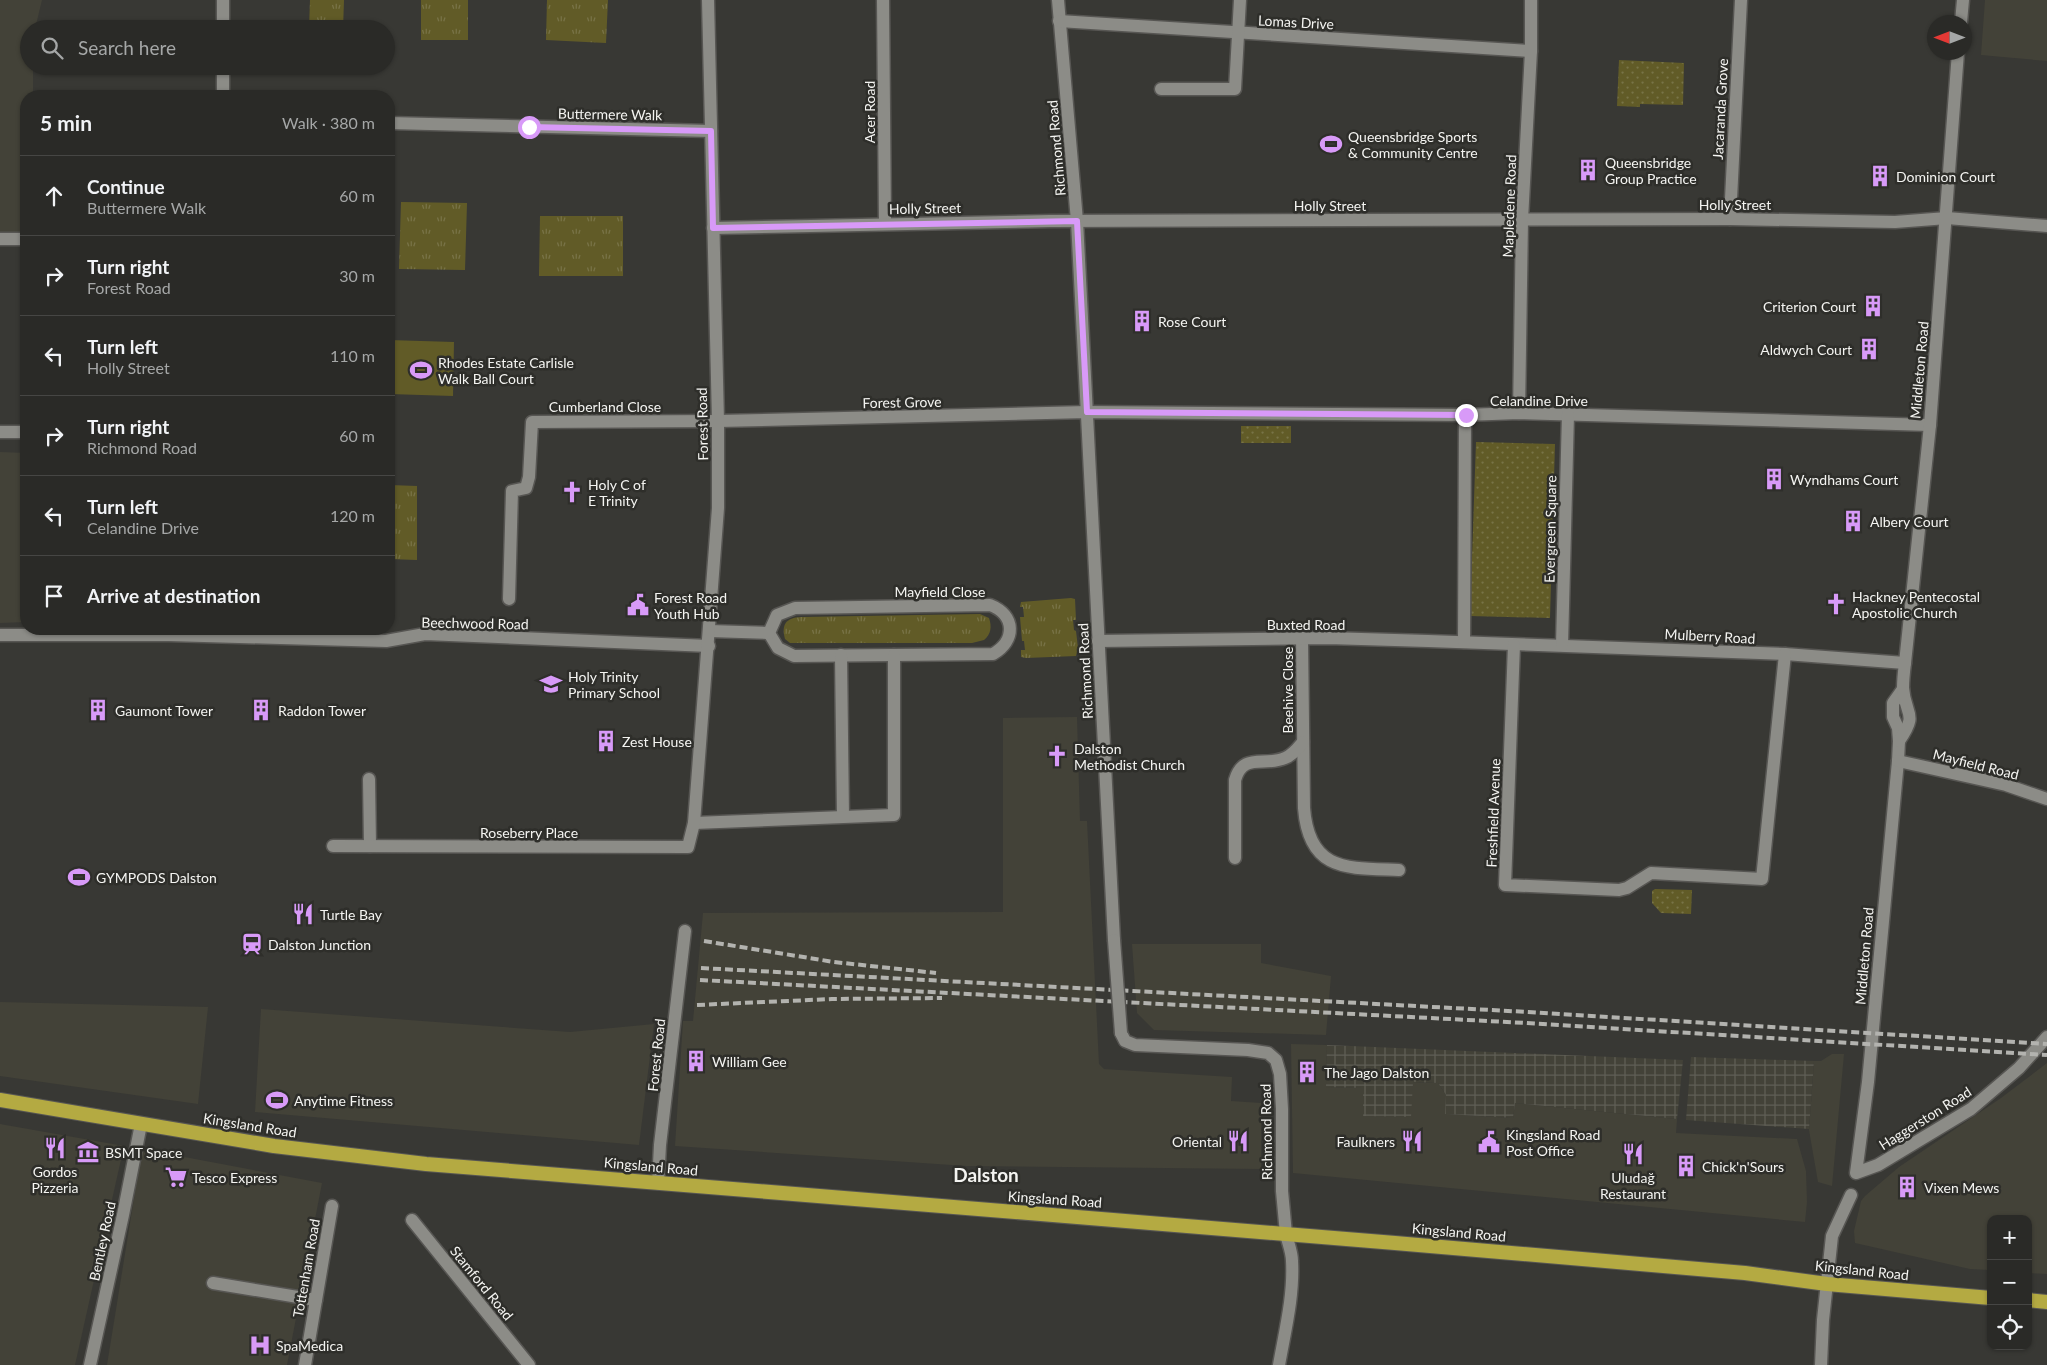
<!DOCTYPE html>
<html lang="en">
<head>
<meta charset="utf-8">
<style>
	body { margin:0; font-family:Lato,sans-serif; background:#363633; color:#f1f3f6 }
	.controls { position:absolute; right:15px; bottom:15px; display:grid; overflow:hidden; border-radius:10px; box-shadow:0 1px 4px #0004 }
	.controls button { width:45px; height:45px; display:grid; place-items:center; padding:0; border:0; border-bottom:1px solid #464644; background:#2a2a27; color:#f1f3f6; font:25px sans-serif }
	.compass { position:absolute; left:1927px; top:15px; width:45px; height:45px; border-radius:50%; background:#2a2a27; box-shadow:0 1px 4px #0004; rotate:270deg }
	.stop { position:absolute; width:15px; height:15px; margin:-11px; border:4px solid #d89af8; border-radius:50%; background:#fff }
	.stop.end { background:#d89af8; border-color:#fff; box-shadow:0 1px 5px #0008 }
	.list { margin:0; padding:0; list-style:none }
	h2 { display:flex; justify-content:space-between; align-items:center; height:65px; margin:0; padding:0 20px; font-size:21px }
	h2 small { font-size:16px; font-weight:400; color:#a5a7a7 }
	.list li { display:grid; grid-template-columns:32px 1fr auto; gap:15px; align-items:center; box-sizing:border-box; height:80px; padding:0 20px; border-top:1px solid #464644 }
	.list b { display:block; font-size:19px; white-space:nowrap }
	.list p { margin:0; font-size:16px; white-space:nowrap; color:#a5a7a7 }
	.list em { font-size:16px; font-style:normal; color:#a5a7a7 }
	.icon { flex:none; width:28px; height:28px; fill:none; stroke:currentColor; stroke-width:2; stroke-linecap:round; stroke-linejoin:round }
	.map { position:relative; flex:none; width:2047px; height:1365px; overflow:hidden }
	.search { position:absolute; background:#2a2a27; box-shadow:0 1px 4px #0004; left:20px; top:20px; width:375px; height:55px; display:flex; align-items:center; gap:12px; box-sizing:border-box; padding:0 18px; border-radius:28px; color:#a5a7a7; font-size:19px }
	.panel { position:absolute; background:#2a2a27; box-shadow:0 1px 4px #0004; left:20px; top:90px; width:375px; height:545px; border-radius:20px }
	.map>svg:first-child { display:block }
	.built { fill:#434238 }
	.industrial { fill:url(#industrial-grid) }
	.grass { fill:url(#grass-tufts) }
	.park { fill:url(#park-dots) }
	.pitch { fill:#615b27 }
	.lines { fill:none; stroke-linecap:round; stroke-linejoin:round }
	.minor-casing { stroke:#575653; stroke-width:15 }
	.tertiary-casing { stroke:#575653; stroke-width:15 }
	.trunk-casing { stroke:#575653; stroke-width:16 }
	.minor { stroke:#8c8c87; stroke-width:12 }
	.tertiary { stroke:#8c8c87; stroke-width:12 }
	.trunk { stroke:#b4aa42; stroke-width:14 }
	.rail { stroke:#b3b3af; stroke-width:4; stroke-dasharray:8 4; stroke-linecap:butt }
	.minor-bridge-casing { stroke:#575653; stroke-width:15; stroke-linecap:butt }
	.minor-bridge { stroke:#8c8c87; stroke-width:12 }
	.route { stroke:#d89af8; stroke-width:6 }
	.labels { text-anchor:middle; dominant-baseline:central; stroke-width:5; stroke-linejoin:round; paint-order:stroke }
	.street-label { font-size:14px; fill:#f4f4f1; stroke:#2e2e2a }
	.poi-label { font-size:14px; fill:#f4f4f1; stroke:#2e2e2a; text-anchor:start }
	.district-label { font-size:19px; font-weight:bold; fill:#f4f4f1; stroke:#2e2e2a }
</style>
</head>
<body>
<div class="map">
<svg width="2047" height="1365" viewBox="0 0 2047 1365">
	<defs>
		<pattern id="industrial-grid" width="8" height="8" patternUnits="userSpaceOnUse" patternTransform="scale(1.25)"><rect width="8" height="8" fill="#434238"/><path d="M0 4h8M4 0v8" fill="none" stroke="#5f5e55"/></pattern>
		<pattern id="grass-tufts" width="24" height="20" patternUnits="userSpaceOnUse" patternTransform="scale(1.25)"><rect width="24" height="20" fill="#615b27"/><path d="M3 7l-1-3M5 7V3M7 7l1-3M15 17l-1-3M17 17v-4M19 17l1-3" fill="none" stroke="#787347"/></pattern>
		<pattern id="park-dots" width="8" height="8" patternUnits="userSpaceOnUse" patternTransform="scale(1.25)"><rect width="8" height="8" fill="#615b27"/><path d="M2 2h.1M6 6h.1" fill="none" stroke="#787347" stroke-width="1.8" stroke-linecap="round"/></pattern>
	</defs>
	<rect width="100%" height="100%" fill="#383834"/>
	<g class="built">
		<path d="M0 0H42L35 29H29V66H33V96H26V190L23 229 20 234 0 233Z"/>
		<path d="M1985 0H2047V61L1981 55Z"/>
		<path d="M0 452 26 453V622L0 623Z"/>
		<path d="M1077 717 1080 821H1087L1099 1064 1104 1069 1232 1077 1231 1101 1261 1103V1169L966 1166 675 1146 683 1021H693L703 913 1003 912V718Z"/>
		<path d="M1132 944H1261V963L1331 976 1326 1035 1154 1030 1137 1013Z"/>
		<path d="M0 1002 208 1007 198 1104 0 1076Z"/>
		<path d="M261 1009 570 1032 654 1024 639 1145 255 1112Z"/>
		<path d="M1291 1044 1327 1045 1326 1087 1363 1088V1115L1412 1082 1431 1083H1438L1446 1095V1114L1513 1118 1515 1103 1677 1119 1676 1133 1797 1139 1806 1171 1807 1202 1805 1222 1293 1173Z"/>
		<path d="M1832 1054H1844L1832 1186 1818 1182 1809 1130 1814 1061H1821Z"/>
		<path d="M2047 1063V1274L2028 1273V1219H1991V1270L1970 1269 1855 1243 1854 1231 1861 1201 1865 1196 1899 1167 2001 1098Z"/>
		<path d="M0 1124 124 1146 75 1365H0Z"/>
		<path d="M142 1149 322 1183 287 1365H107Z"/>
	</g>
	<g class="industrial">
		<path d="M1327 1045 1683 1060 1677 1119 1515 1103 1513 1118 1445 1114 1446 1095 1438 1083 1413 1082 1411 1117 1363 1116V1088L1326 1087Z"/>
		<path d="M1691 1057 1814 1061 1809 1129 1686 1120Z"/>
	</g>
	<g class="grass">
		<path d="M310 0H344L343 29H309Z"/>
		<rect x="421" y="0" width="47" height="40"/>
		<path d="M547 0H608L606 43 546 40Z"/>
		<path d="M401 202 467 203 465 270 399 269Z"/>
		<path d="M540 216H623V276H539Z"/>
		<path d="M389 485 417 486V560L389 559Z"/>
		<path d="M1071 598 1075 599 1076 620H1073L1074 630 1076 631 1078 648 1076 656 1026 658 1021 657V650H1025L1024 641H1022L1020 617H1024L1023 607H1020L1021 602Z"/>
		<path d="M980 614 989 618C992 627 991 634 984 640L972 643H790L785 639C781 624 786 618 801 617Z"/>
	</g>
	<g class="park">
		<path d="M1619 60 1684 63 1683 105 1640 104V107L1617 106Z"/>
		<rect x="1241" y="426" width="50" height="17"/>
		<path d="M1476 442 1555 444 1550 618 1470 616Z"/>
		<path d="M1655 889 1692 890 1691 914 1661 913 1652 903V891Z"/>
	</g>
	<path class="pitch" d="M389 340 454 342 453 396 389 394Z"/>
	<g class="lines">
		<g class="minor-casing">
			<g id="minor">
				<path d="M883 0 885 223"/>
				<path d="M1058 0 1077 221 1114 940"/>
				<path d="M1059 21 1531 51"/>
				<path d="M1961 22 1963 0"/>
				<path d="M223 29V0"/>
				<path d="M1161 89H1235L1240 0"/>
				<path d="M223 96V66"/>
				<path d="M389 123 711 131"/>
				<path d="M1730 219 1741 0"/>
				<path d="M713 228 1050 221 1730 219 1895 222 1947 218 2047 226"/>
				<path d="M0 239H26"/>
				<path d="M1519 413 1522 220 1531 51V0"/>
				<path d="M0 432H26"/>
				<path d="M509 599 512 491 526 488 529 477 532 422 718 421 1087 412 1465 415 1519 413 1930 425"/>
				<path d="M990 605C1016 615 1016 641 993 654L794 656 778 648 769 633 777 615 795 608Z"/>
				<path d="M710 631 769 633"/>
				<path d="M0 635H169L386 641 425 634 709 646"/>
				<path d="M1302 638 1304 808C1309 872 1347 868 1399 870"/>
				<path d="M1098 641 1328 638 1428 641 1785 654 1905 663"/>
				<path d="M1464 642 1465 415"/>
				<path d="M1514 645 1505 885 1619 890 1627 888 1651 873 1762 879 1785 654"/>
				<path d="M1562 645 1568 414"/>
				<path d="M841 655 843 816"/>
				<path d="M1903 689 1893 703V717L1898 728 1899 741 1898 761 1868 1082 1856 1173 1878 1165 1971 1109 2019 1068 2047 1037"/>
				<path d="M1899 741C1919 712 1905 716 1903 688 1903 680 1904 671 1905 663L1930 425 1958 52"/>
				<path d="M1898 761 2006 785 2047 799"/>
				<path d="M369 779 370 846"/>
				<path d="M694 823 894 815V655"/>
				<path d="M333 846 688 847 694 823 718 508V421L708 0"/>
				<path d="M1235 858V780C1243 752 1264 767 1285 758 1293 755 1298 748 1303 742"/>
				<path d="M1121 1033 1125 1041 1135 1045 1248 1050 1268 1053 1276 1060 1280 1074 1282 1109V1191L1286 1234"/>
				<path d="M658 1183 660 1145 685 931"/>
				<path d="M412 1220 529 1365"/>
				<path d="M213 1283 316 1300"/>
				<path d="M90 1365 123 1215 141 1124"/>
				<path d="M305 1365 332 1206"/>
				<path d="M1821 1365 1823 1320 1832 1236 1851 1195"/>
			</g>
		</g>
		<g class="tertiary-casing">
			<path id="tertiary" d="M1279 1365C1285 1331 1294 1295 1292 1261 1292 1252 1288 1243 1286 1234"/>
		</g>
		<g class="trunk-casing">
			<g id="trunk">
				<path d="M0 1100 274 1146 426 1164 1395 1243 1745 1273 1827 1284 1991 1298"/>
				<path d="M2028 1300 2047 1302"/>
			</g>
		</g>
		<use href="#minor" class="minor"/>
		<use href="#tertiary" class="tertiary"/>
		<use href="#trunk" class="trunk"/>
		<g class="rail">
			<path d="M704 941 834 962 936 973"/>
			<path d="M701 968 1528 1012 2047 1044"/>
			<path d="M700 980 1526 1023 2047 1055"/>
			<path d="M697 1005 832 999 942 998"/>
		</g>
		<g class="minor-bridge-casing">
			<path id="minor-bridge" d="M1114 940 1121 1033"/>
		</g>
		<use href="#minor-bridge" class="minor-bridge"/>
	</g>
	<g class="lines">
		<path class="route" d="M529 127 711 131 713 228 1077 221 1087 412 1466 415"/>
	</g>
	<defs>
		<g id="stadium-bare" transform="scale(1.725)"><path d="M0-5a6.5 5 0 1 0 0 10a6.5 5 0 1 0 0-10ZM-3.5-1.8h7v3.6h-7Z" fill="#d89af8" stroke="#2e2e2a" stroke-width="2.5" paint-order="stroke"/></g>
		<g id="building-bare" transform="scale(1.725)"><path d="M-4-6H4V6H1V3H-1V6H-4ZM-2.5-4.3h1.7v1.8h-1.7ZM.8-4.3h1.7v1.8H.8ZM-2.5-1h1.7V.8h-1.7ZM.8-1h1.7V.8H.8Z" fill="#d89af8" stroke="#2e2e2a" stroke-width="2.5" paint-order="stroke"/></g>
		<g id="church-bare" transform="scale(1.725)"><path d="M-1.2-6h2.4v3.5h3.3v2.4h-3.3V6h-2.4V-.1h-3.3v-2.4h3.3Z" fill="#d89af8" stroke="#2e2e2a" stroke-width="2.5" paint-order="stroke"/></g>
		<g id="civic-bare" transform="scale(1.725)"><path d="M-.6-6.5H3V-4.5H.6V-3L4-1V1h2V6H-6V1h2V-1L-.6-3ZM-1.2 2.5V6h2.4V2.5Z" fill="#d89af8" stroke="#2e2e2a" stroke-width="2.5" paint-order="stroke"/></g>
		<g id="school-bare" transform="scale(1.725)"><path d="M0-5L7-2L0 1L-7-2ZM-4 1L0 2.5L4 1V4Q0 6-4 4Z" fill="#d89af8" stroke="#2e2e2a" stroke-width="2.5" paint-order="stroke"/></g>
		<g id="restaurant-bare" transform="scale(1.725)"><path d="M-5-6h1v4h1v-4h1v4h1v-4h1v5L-1.5 .5V6h-2V.5L-5-1ZM5-6V6H3V1.5H1.5Q1.5-4 5-6Z" fill="#d89af8" stroke="#2e2e2a" stroke-width="2.5" paint-order="stroke"/></g>
		<g id="station-bare" transform="scale(1.725)"><path d="M-3-6H3Q5-6 5-4V2Q5 4 3 4L4.5 6H3L1.5 4h-3L-3 6H-4.5L-3 4Q-5 4-5 2V-4Q-5-6-3-6ZM-3.5-4v3h7v-3ZM-3.5 1v1.5H-2V1ZM2 1v1.5H3.5V1Z" fill="#d89af8" stroke="#2e2e2a" stroke-width="2.5" paint-order="stroke"/></g>
		<g id="museum-bare" transform="scale(1.725)"><path d="M0-6L6-3V-2H-6V-3ZM-5-1h2V3h-2ZM-1-1h2V3h-2ZM3-1h2V3H3ZM-6 4H6V6H-6Z" fill="#d89af8" stroke="#2e2e2a" stroke-width="2.5" paint-order="stroke"/></g>
		<g id="supermarket-bare" transform="scale(1.725)"><path d="M-6-5.5h2.5l.6 2H6L4.5 2H-2.5L-4.4-4H-6ZM-1.5 3.2a1.3 1.3 0 1 0 .1 0ZM3 3.2a1.3 1.3 0 1 0 .1 0Z" fill="#d89af8" stroke="#2e2e2a" stroke-width="2.5" paint-order="stroke"/></g>
		<g id="hospital-bare" transform="scale(1.725)"><path d="M-5-5h3v3.5h4V-5h3V5h-3V1.5h-4V5h-3Z" fill="#d89af8" stroke="#2e2e2a" stroke-width="2.5" paint-order="stroke"/></g>
	</defs>
	<g fill-rule="evenodd">
		<use href="#stadium-bare" x="1331" y="144"/>
		<use href="#building-bare" x="1588" y="170"/>
		<use href="#building-bare" x="1880" y="176"/>
		<use href="#building-bare" x="1873" y="306"/>
		<use href="#building-bare" x="1142" y="321"/>
		<use href="#building-bare" x="1869" y="349"/>
		<use href="#stadium-bare" x="421" y="370"/>
		<use href="#building-bare" x="1774" y="479"/>
		<use href="#church-bare" x="572" y="492"/>
		<use href="#building-bare" x="1853" y="521"/>
		<use href="#church-bare" x="1836" y="604"/>
		<use href="#civic-bare" x="638" y="605"/>
		<use href="#school-bare" x="551" y="684"/>
		<use href="#building-bare" x="98" y="710"/>
		<use href="#building-bare" x="261" y="710"/>
		<use href="#building-bare" x="606" y="741"/>
		<use href="#church-bare" x="1057" y="756"/>
		<use href="#stadium-bare" x="79" y="877"/>
		<use href="#restaurant-bare" x="303" y="914"/>
		<use href="#station-bare" x="252" y="944"/>
		<use href="#building-bare" x="696" y="1061"/>
		<use href="#building-bare" x="1307" y="1072"/>
		<use href="#stadium-bare" x="277" y="1100"/>
		<use href="#restaurant-bare" x="1238" y="1141"/>
		<use href="#restaurant-bare" x="1412" y="1141"/>
		<use href="#civic-bare" x="1489" y="1142"/>
		<use href="#restaurant-bare" x="55" y="1148"/>
		<use href="#museum-bare" x="88" y="1152"/>
		<use href="#restaurant-bare" x="1633" y="1154"/>
		<use href="#building-bare" x="1686" y="1166"/>
		<use href="#supermarket-bare" x="176" y="1177"/>
		<use href="#building-bare" x="1907" y="1187"/>
		<use href="#hospital-bare" x="260" y="1345"/>
	</g>
	<g class="labels">
		<g class="street-label">
			<text transform="translate(1296 22) rotate(3)">Lomas Drive</text>
			<text transform="translate(1720 109) rotate(-87)">Jacaranda Grove</text>
			<text transform="translate(869 112) rotate(-90)">Acer Road</text>
			<text transform="translate(610 114) rotate(1)">Buttermere Walk</text>
			<text transform="translate(1056 148) rotate(-95)">Richmond Road</text>
			<text x="1735" y="204">Holly Street</text>
			<text x="1330" y="205">Holly Street</text>
			<text transform="translate(1509 206) rotate(-88)">Mapledene Road</text>
			<text transform="translate(925 208) rotate(-1)">Holly Street</text>
			<text transform="translate(1919 370) rotate(-85)">Middleton Road</text>
			<text x="1539" y="400">Celandine Drive</text>
			<text transform="translate(902 402) rotate(-1)">Forest Grove</text>
			<text x="605" y="406">Cumberland Close</text>
			<text transform="translate(702 424) rotate(-91)">Forest Road</text>
			<text transform="translate(1550 529) rotate(-89)">Evergreen Square</text>
			<text x="940" y="591">Mayfield Close</text>
			<text transform="translate(475 623) rotate(1)">Beechwood Road</text>
			<text x="1306" y="624">Buxted Road</text>
			<text transform="translate(1710 636) rotate(3)">Mulberry Road</text>
			<text transform="translate(1085 671) rotate(-93)">Richmond Road</text>
			<text transform="translate(1287 690) rotate(-90)">Beehive Close</text>
			<text transform="translate(1976 764) rotate(14)">Mayfield Road</text>
			<text transform="translate(1493 813) rotate(-88)">Freshfield Avenue</text>
			<text x="529" y="832">Roseberry Place</text>
			<text transform="translate(1864 956) rotate(-85)">Middleton Road</text>
			<text transform="translate(656 1055) rotate(-84)">Forest Road</text>
			<text transform="translate(1925 1118) rotate(-32)">Haggerston Road</text>
			<text transform="translate(250 1125) rotate(9)">Kingsland Road</text>
			<text transform="translate(1266 1132) rotate(-91)">Richmond Road</text>
			<text transform="translate(651 1166) rotate(5)">Kingsland Road</text>
			<text transform="translate(1055 1199) rotate(4)">Kingsland Road</text>
			<text transform="translate(1459 1232) rotate(5)">Kingsland Road</text>
			<text transform="translate(102 1241) rotate(-78)">Bentley Road</text>
			<text transform="translate(306 1268) rotate(-80)">Tottenham Road</text>
			<text transform="translate(1862 1270) rotate(6)">Kingsland Road</text>
			<text transform="translate(482 1283) rotate(51)">Stamford Road</text>
		</g>
		<g class="poi-label">
			<text x="1348" y="136">Queensbridge Sports<tspan x="1348" dy="16">&amp; Community Centre</tspan></text>
			<text x="1605" y="162">Queensbridge<tspan x="1605" dy="16">Group Practice</tspan></text>
			<text x="1896" y="176">Dominion Court</text>
			<text x="1856" y="306" text-anchor="end">Criterion Court</text>
			<text x="1158" y="321">Rose Court</text>
			<text x="1852" y="349" text-anchor="end">Aldwych Court</text>
			<text x="438" y="362">Rhodes Estate Carlisle<tspan x="438" dy="16">Walk Ball Court</tspan></text>
			<text x="1790" y="479">Wyndhams Court</text>
			<text x="588" y="484">Holy C of<tspan x="588" dy="16">E Trinity</tspan></text>
			<text x="1870" y="521">Albery Court</text>
			<text x="1852" y="596">Hackney Pentecostal<tspan x="1852" dy="16">Apostolic Church</tspan></text>
			<text x="654" y="597">Forest Road<tspan x="654" dy="16">Youth Hub</tspan></text>
			<text x="568" y="676">Holy Trinity<tspan x="568" dy="16">Primary School</tspan></text>
			<text x="115" y="710">Gaumont Tower</text>
			<text x="278" y="710">Raddon Tower</text>
			<text x="622" y="741">Zest House</text>
			<text x="1074" y="748">Dalston<tspan x="1074" dy="16">Methodist Church</tspan></text>
			<text x="96" y="877">GYMPODS Dalston</text>
			<text x="320" y="914">Turtle Bay</text>
			<text x="268" y="944">Dalston Junction</text>
			<text x="712" y="1061">William Gee</text>
			<text x="1324" y="1072">The Jago Dalston</text>
			<text x="294" y="1100">Anytime Fitness</text>
			<text x="1506" y="1134">Kingsland Road<tspan x="1506" dy="16">Post Office</tspan></text>
			<text x="1222" y="1141" text-anchor="end">Oriental</text>
			<text x="1395" y="1141" text-anchor="end">Faulkners</text>
			<text x="105" y="1152">BSMT Space</text>
			<text x="1702" y="1166">Chick'n'Sours</text>
			<text x="55" y="1171" text-anchor="middle">Gordos<tspan x="55" dy="16">Pizzeria</tspan></text>
			<text x="192" y="1177">Tesco Express</text>
			<text x="1633" y="1177" text-anchor="middle">Uludağ<tspan x="1633" dy="16">Restaurant</tspan></text>
			<text x="1924" y="1187">Vixen Mews</text>
			<text x="276" y="1345">SpaMedica</text>
		</g>
		<g class="district-label">
			<text x="986" y="1174">Dalston</text>
		</g>
	</g>
</svg>
<div class="controls">
<button>+</button>
<button>−</button>
<button><svg class="icon" aria-label="locate" viewBox="0 0 24 24"><circle cx="12" cy="12" r="6"/><path d="M12 2v4M12 18v4M2 12h4M18 12h4"/></svg></button>
</div>
<svg class="compass" viewBox="-18 -18 36 36"><path d="M0-13l5 13h-10z" fill="#e53935"/><path d="M0 13l5-13h-10z" fill="#a5a7a7"/></svg>
<div class="stop" style="left:529px;top:127px"></div>
<div class="stop end" style="left:1466px;top:415px"></div>
<div class="search"><svg class="icon" aria-label="search" viewBox="0 0 24 24"><circle cx="10" cy="10" r="6"/><path d="M15 15l6 6"/></svg>Search here</div>
<section class="panel">
<h2>5 min<small>Walk · 380 m</small></h2>
<ul class="list">
<li><svg class="icon" aria-label="ahead" viewBox="0 0 24 24"><path d="M12 20V5M6 11l6-6 6 6"/></svg><div><b>Continue</b><p>Buttermere Walk</p></div><em>60 m</em></li>
<li><svg class="icon" aria-label="right" viewBox="0 0 24 24"><path d="M7 20v-9h11M14 6l5 5-5 5"/></svg><div><b>Turn right</b><p>Forest Road</p></div><em>30 m</em></li>
<li><svg class="icon" aria-label="left" viewBox="0 0 24 24"><path d="M17 20v-9H6M10 6l-5 5 5 5"/></svg><div><b>Turn left</b><p>Holly Street</p></div><em>110 m</em></li>
<li><svg class="icon" aria-label="right" viewBox="0 0 24 24"><path d="M7 20v-9h11M14 6l5 5-5 5"/></svg><div><b>Turn right</b><p>Richmond Road</p></div><em>60 m</em></li>
<li><svg class="icon" aria-label="left" viewBox="0 0 24 24"><path d="M17 20v-9H6M10 6l-5 5 5 5"/></svg><div><b>Turn left</b><p>Celandine Drive</p></div><em>120 m</em></li>
<li><svg class="icon" aria-label="arrive" viewBox="0 0 24 24"><path d="M6 21V4h12l-3 4 3 4H6"/></svg><div><b>Arrive at destination</b></div></li>
</ul>
</section>
</div>
</body>
</html>
